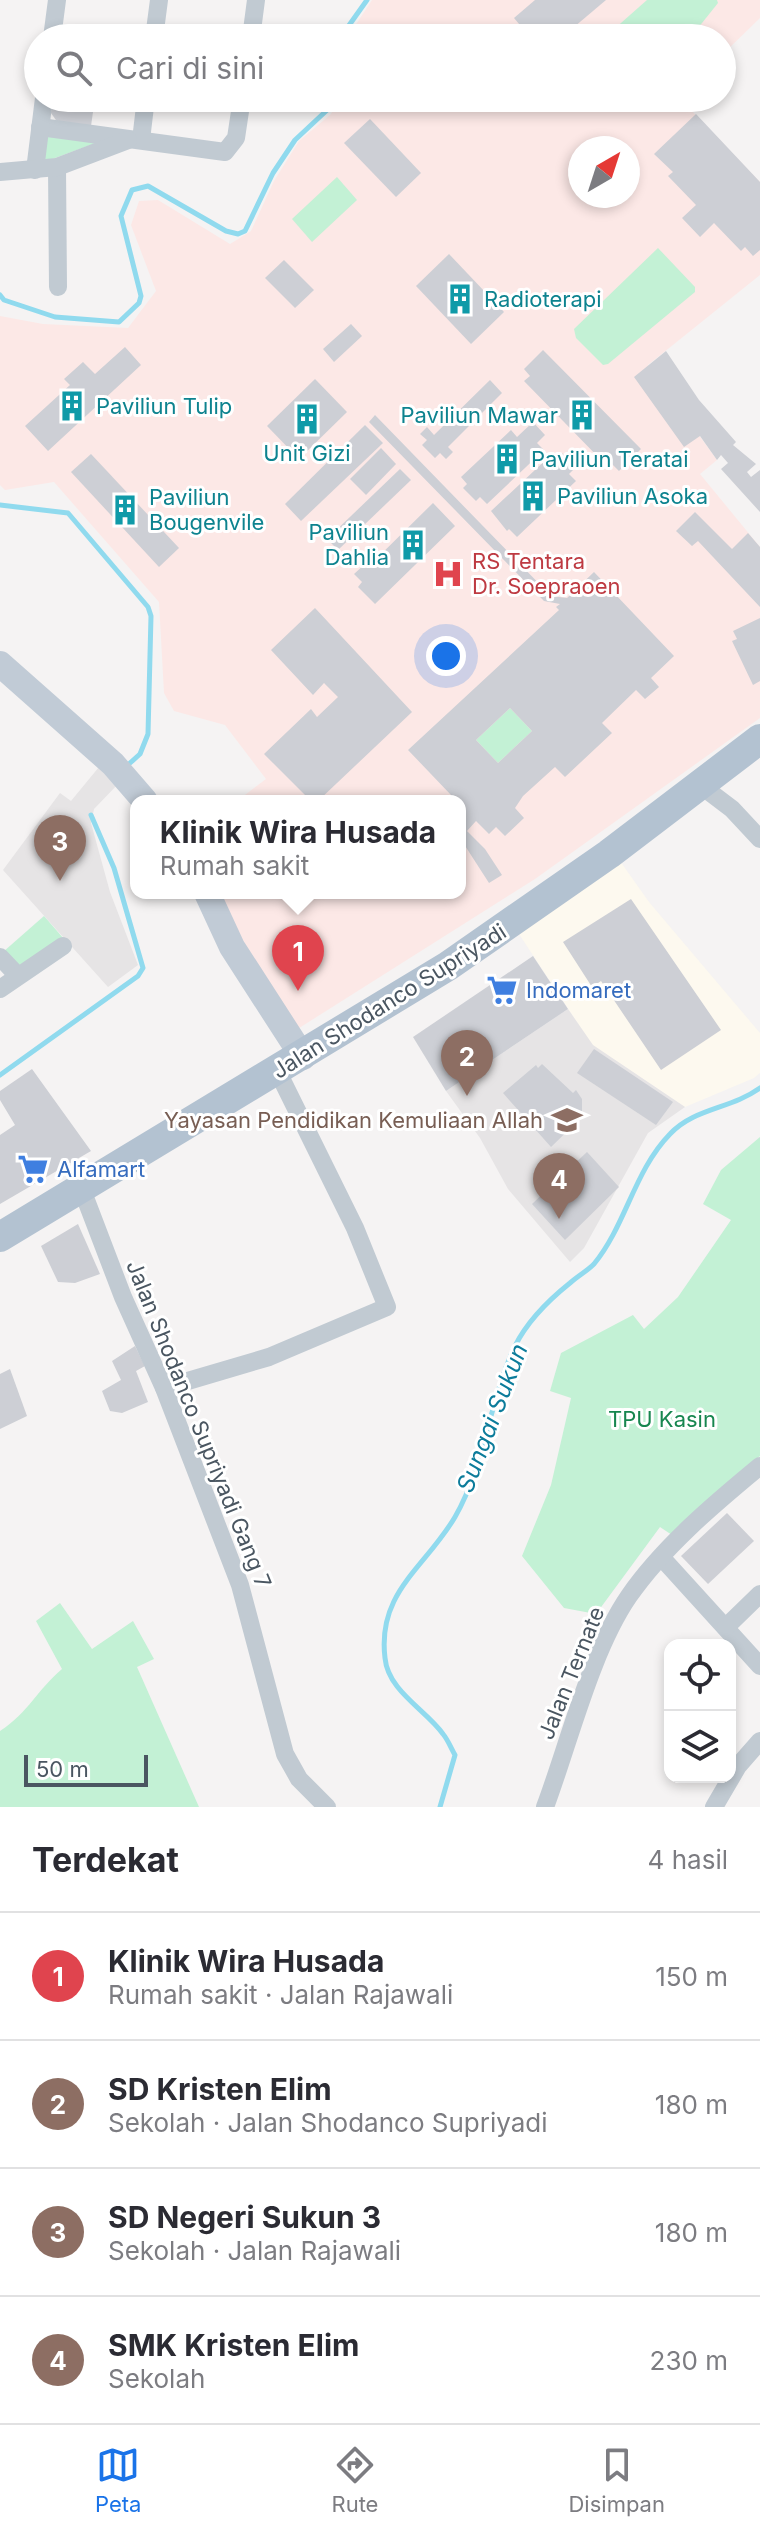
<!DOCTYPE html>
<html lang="id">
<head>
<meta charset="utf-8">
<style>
	body { margin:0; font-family:Inter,sans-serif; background:#f7f7f7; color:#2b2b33 }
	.controls { position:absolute; right:24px; bottom:24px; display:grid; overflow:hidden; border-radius:16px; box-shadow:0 4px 12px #0003 }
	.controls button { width:72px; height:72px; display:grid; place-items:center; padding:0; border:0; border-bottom:2px solid #e1e1e2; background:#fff; color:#2b2b33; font:40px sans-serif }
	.compass { position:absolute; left:568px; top:136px; width:72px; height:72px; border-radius:50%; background:#fff; box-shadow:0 4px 12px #0003; rotate:39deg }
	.scale { position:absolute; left:24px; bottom:20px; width:124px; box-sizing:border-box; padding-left:8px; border:4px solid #4a5661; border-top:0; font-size:22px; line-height:28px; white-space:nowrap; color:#4a5661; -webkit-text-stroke:6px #fff; paint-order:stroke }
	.you { position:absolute; left:446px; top:656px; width:28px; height:28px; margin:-20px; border:6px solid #fff; border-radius:50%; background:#1a73e8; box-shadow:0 0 0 12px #1a73e833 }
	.badge { display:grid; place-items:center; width:52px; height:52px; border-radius:50%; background:#1a73e8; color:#fff; font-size:26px; font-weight:700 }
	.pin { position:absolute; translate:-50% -66px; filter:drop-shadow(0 2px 4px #0008) }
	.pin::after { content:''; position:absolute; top:42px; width:28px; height:24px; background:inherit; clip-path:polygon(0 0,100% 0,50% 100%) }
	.popup { position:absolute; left:130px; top:795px; width:336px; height:104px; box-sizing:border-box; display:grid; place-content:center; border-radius:16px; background:#fff; filter:drop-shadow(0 2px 6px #0005); font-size:26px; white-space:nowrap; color:#7c7c81 }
	.popup b { font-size:30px; color:#2b2b33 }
	.popup::after { content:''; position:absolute; left:50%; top:100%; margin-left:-16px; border:16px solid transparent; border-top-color:#fff }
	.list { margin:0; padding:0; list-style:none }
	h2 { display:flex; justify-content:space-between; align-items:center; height:104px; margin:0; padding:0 32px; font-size:34px }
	h2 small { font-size:26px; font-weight:400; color:#7c7c81 }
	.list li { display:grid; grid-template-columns:52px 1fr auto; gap:24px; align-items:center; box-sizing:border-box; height:128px; padding:0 32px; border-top:2px solid #e1e1e2 }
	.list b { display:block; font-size:30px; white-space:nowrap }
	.list p { margin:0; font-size:26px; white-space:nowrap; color:#7c7c81 }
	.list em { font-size:26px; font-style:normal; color:#7c7c81 }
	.icon { flex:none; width:44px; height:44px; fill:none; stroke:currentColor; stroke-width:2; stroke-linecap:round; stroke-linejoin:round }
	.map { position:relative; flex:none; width:760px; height:1807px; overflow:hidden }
	.search { position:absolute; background:#fff; box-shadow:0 4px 12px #0003; left:24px; right:24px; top:24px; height:88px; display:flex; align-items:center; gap:20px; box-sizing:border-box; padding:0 28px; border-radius:44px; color:#7c7c81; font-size:30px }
	.sheet { height:616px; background:#fff }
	nav { display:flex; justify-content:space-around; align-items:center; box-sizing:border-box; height:112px; border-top:2px solid #e1e1e2; background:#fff; font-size:22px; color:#7c7c81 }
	nav a { display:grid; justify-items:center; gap:4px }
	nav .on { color:#1a73e8 }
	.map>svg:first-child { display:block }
	.commercial { fill:#fdf9ef }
	.education { fill:#e6e4e5 }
	.medical { fill:#fce8e6; fill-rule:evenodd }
	.green { fill:#c3f1d5 }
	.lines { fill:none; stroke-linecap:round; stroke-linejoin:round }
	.stream { stroke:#90daee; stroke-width:5 }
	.building { fill:#cdcfd5; fill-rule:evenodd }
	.street { stroke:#c1cad2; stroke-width:18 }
	.secondary { stroke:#c1cbd6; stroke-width:26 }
	.primary { stroke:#b3c2d1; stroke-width:30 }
	.labels { text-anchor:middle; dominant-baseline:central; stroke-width:6; stroke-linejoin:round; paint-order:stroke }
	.culture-label { font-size:22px; fill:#0d838f; stroke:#fff; text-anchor:start }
	.health-label { font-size:22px; fill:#be3a42; stroke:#fff; text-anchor:start }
	.shop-label { font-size:22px; fill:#366cbe; stroke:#fff; text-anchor:start }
	.street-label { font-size:22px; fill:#4a5661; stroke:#fff }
	.education-label { font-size:22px; fill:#785e54; stroke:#fff; text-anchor:end }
	.park-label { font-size:22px; fill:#17864f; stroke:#fff }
	.water-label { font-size:24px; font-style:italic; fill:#0c7c9b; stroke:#fff }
</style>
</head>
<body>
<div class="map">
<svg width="760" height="1807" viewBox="0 0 760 1807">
	<rect width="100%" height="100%" fill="#f5f3f3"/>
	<path class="commercial" d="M620 861 649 902 760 1033V1073L754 1078 685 1107 592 1045 517 931Z"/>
	<g class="education">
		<path d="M99 767 118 784 94 809 91 823 110 892 138 965 108 987 3 870 60 793 71 801Z"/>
		<path d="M568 1009 593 1045 685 1107 648 1133 584 1248 570 1262 508 1189 480 1138 446 1091Z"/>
	</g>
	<g class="medical">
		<path d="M372 0H760V18L722 55V38H347Z"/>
		<path d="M342 98H706L691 110 760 182V275L648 365 717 460 700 474 760 547V718L535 879 296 1030 215 893H460V801H237L266 779 225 725 174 711 164 693 159 602 54 482 5 490 0 485V316L43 324 128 328 156 291 131 225 139 201 158 200 230 244 251 231 274 181 299 141 330 115ZM580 148H628V196H580Z"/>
	</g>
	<g class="green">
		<path d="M647 0H717L718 3 690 38H604Z"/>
		<path d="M44 136 96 143 44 162Z"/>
		<path d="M337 177 357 200 312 242 292 219Z"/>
		<path d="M658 248 695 287V292L608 364 603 365 576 338 574 329Z"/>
		<path d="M510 708 532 731 498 763 476 740Z"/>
		<path d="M44 916 64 939 18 966 3 952Z"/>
		<path d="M760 1137V1456L672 1535 660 1527 596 1614 564 1608 522 1556 551 1485 571 1398 550 1391 561 1353 633 1315 644 1329 678 1297 731 1220 703 1204 721 1170Z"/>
		<path d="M60 1603 92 1649 133 1621 154 1659 137 1667 199 1807H0V1731C29 1712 37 1690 62 1669L36 1621Z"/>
	</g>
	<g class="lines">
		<g class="stream">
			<path d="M340 38 367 0"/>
			<path d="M0 295 4 300 55 317 119 322 139 303 141 296 121 216 132 190 148 186 226 231 238 234 245 231 273 173 295 140 340 98"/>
			<path d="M0 505 68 513 148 607 151 616 148 734 140 754 130 763"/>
			<path d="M0 1075 138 976 143 968 114 868 91 815"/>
			<path d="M440 1807 455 1755C451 1748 448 1740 443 1734 426 1710 388 1691 385 1658 377 1592 425 1568 455 1517 485 1465 489 1401 515 1346 527 1322 550 1299 570 1283 578 1276 587 1271 594 1264 626 1225 634 1171 670 1134 694 1108 731 1109 760 1088"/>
		</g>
	</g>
	<g class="building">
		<path d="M535 0H606L561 38H531L514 18Z"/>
		<path d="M53 98H95L91 126 58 123 51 113Z"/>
		<path d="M696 114 760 182V250L753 256 745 247 741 251 714 223 700 237 682 218 696 205 668 176 673 172 654 154Z"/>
		<path d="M370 119 421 173 396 197 344 143Z"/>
		<path d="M449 254 504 312 471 344 416 286Z"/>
		<path d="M284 260 314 290 295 308 265 278Z"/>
		<path d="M351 324 362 336 334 362 323 349Z"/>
		<path d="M125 347 141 365 48 451 25 426 70 385 64 379 83 362 95 374Z"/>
		<path d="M543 350 641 449 619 471 609 461 605 464 524 381 530 376 524 369Z"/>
		<path d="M666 351 699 400 736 442 733 445 756 464 747 472 751 477 760 470V512L721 469 728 463 721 455 717 460 700 436 684 447 634 377Z"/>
		<path d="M315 379 347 412 299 459 267 426Z"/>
		<path d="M490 380 502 393 448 447 453 452 446 459 440 453 435 458 422 445 427 440 420 434 427 427 434 435Z"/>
		<path d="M375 415 551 596 567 598 594 572 674 656 651 678 659 687 645 699 636 690 602 723 612 733 565 777 555 767 523 796 515 808 524 818 505 836 496 827 489 834 476 821 467 831 485 849 502 875 489 883 460 838V801H445L451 795 408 750 559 610 556 607 560 604 544 601 369 422ZM510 708 532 731 498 763 476 740Z"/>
		<path d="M533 422 545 435 537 443 544 450 487 504 480 497 476 501 463 488 467 484 461 477 511 430 517 437Z"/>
		<path d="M365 425 383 443 301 521 285 504Z"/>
		<path d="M381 448 396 464 366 495 350 479Z"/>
		<path d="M562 453 576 467 569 474 576 481 517 537 509 529 507 531 491 511 551 455 556 460Z"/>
		<path d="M91 454 179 548 159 567 71 472Z"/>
		<path d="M400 469 411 480 338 550 327 539Z"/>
		<path d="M433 503 455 526 375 604 358 587 362 582 354 574 365 564 368 567Z"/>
		<path d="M695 512 732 549 748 533 760 547V607L698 541 692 546 676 531Z"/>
		<path d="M315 608 412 712 318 801H311L264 754 311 709 317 717 338 697 324 683 313 695 271 650Z"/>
		<path d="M760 618V681L753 685 732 641 737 639 733 631Z"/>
		<path d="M631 899 721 1030 661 1070 601 981 592 987 563 942Z"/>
		<path d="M533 956 568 1009 446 1091 413 1037Z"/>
		<path d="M594 1049 673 1102 656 1125 577 1073Z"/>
		<path d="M542 1064 573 1093 576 1090 582 1099V1117L551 1147 503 1093 536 1065 538 1068Z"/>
		<path d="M32 1069 91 1151 0 1204V1135L15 1125 0 1100V1091Z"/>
		<path d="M587 1152 619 1187 565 1240 532 1204Z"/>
		<path d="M78 1224 100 1274 75 1283 58 1282 41 1246Z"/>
		<path d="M135 1346 145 1366 136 1371 148 1402 122 1413 110 1411 102 1391 121 1380 112 1361Z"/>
		<path d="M10 1369 27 1416 0 1429V1374Z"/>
		<path d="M727 1513 754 1541 708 1584 681 1556Z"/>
	</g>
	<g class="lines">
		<g class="street">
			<path d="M52 38 57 0"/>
			<path d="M154 38 159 0"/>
			<path d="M251 38 256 0"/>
			<path d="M40 127 225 152 236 138 242 98"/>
			<path d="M141 140 146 98"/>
			<path d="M57 167 58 287"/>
			<path d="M35 170 44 98"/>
			<path d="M0 172 57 167 128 140"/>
			<path d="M699 784 732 809 760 839"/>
			<path d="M0 957 18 976"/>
			<path d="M0 989 63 946"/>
			<path d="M81 1187 123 1297 164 1388 240 1585 285 1754 299 1779 327 1807"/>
			<path d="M164 1388 269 1357 387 1307 355 1228 278 1072"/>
			<path d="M662 1558 760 1666"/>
			<path d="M726 1627 760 1594"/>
			<path d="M545 1807C569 1743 591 1651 629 1596 663 1547 714 1504 760 1466"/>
			<path d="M714 1807 738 1766 760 1741"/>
		</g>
		<g class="secondary">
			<path d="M0 664 113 764 145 801"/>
			<path d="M207 893 232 947 303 1057"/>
		</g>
		<path class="primary" d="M0 1237 448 966 609 854 760 739"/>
	</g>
	<defs>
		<g id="building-bare" transform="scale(2.4)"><path d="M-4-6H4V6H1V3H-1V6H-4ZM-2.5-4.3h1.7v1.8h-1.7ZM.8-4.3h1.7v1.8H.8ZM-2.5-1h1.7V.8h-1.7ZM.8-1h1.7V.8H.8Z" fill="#0f9aa8" stroke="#fff" stroke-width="2.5" paint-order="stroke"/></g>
		<g id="hospital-bare" transform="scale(2.4)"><path d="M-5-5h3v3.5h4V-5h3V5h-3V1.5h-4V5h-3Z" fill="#e0444e" stroke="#fff" stroke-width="2.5" paint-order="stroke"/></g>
		<g id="supermarket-bare" transform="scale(2.4)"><path d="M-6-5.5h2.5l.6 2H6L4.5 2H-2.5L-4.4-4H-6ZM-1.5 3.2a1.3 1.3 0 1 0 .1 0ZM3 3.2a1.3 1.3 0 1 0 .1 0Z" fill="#3f7fe0" stroke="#fff" stroke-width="2.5" paint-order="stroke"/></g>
		<g id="school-bare" transform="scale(2.4)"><path d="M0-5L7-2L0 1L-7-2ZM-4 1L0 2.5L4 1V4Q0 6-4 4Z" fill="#8d6e63" stroke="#fff" stroke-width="2.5" paint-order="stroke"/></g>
	</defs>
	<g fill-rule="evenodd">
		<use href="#building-bare" x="460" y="299"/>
		<use href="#building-bare" x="72" y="406"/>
		<use href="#building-bare" x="582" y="415"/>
		<use href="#building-bare" x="307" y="419"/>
		<use href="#building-bare" x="507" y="459"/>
		<use href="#building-bare" x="533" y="496"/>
		<use href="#building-bare" x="125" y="510"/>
		<use href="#building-bare" x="413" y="545"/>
		<use href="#hospital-bare" x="448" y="574"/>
		<use href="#supermarket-bare" x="502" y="990"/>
		<use href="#school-bare" x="567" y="1120"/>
		<use href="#supermarket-bare" x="33" y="1169"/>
	</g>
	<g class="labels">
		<g class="culture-label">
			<text x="484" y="299">Radioterapi</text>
			<text x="96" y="406">Paviliun Tulip</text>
			<text x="558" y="415" text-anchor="end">Paviliun Mawar</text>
			<text x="307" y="453" text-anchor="middle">Unit Gizi</text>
			<text x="531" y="459">Paviliun Teratai</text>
			<text x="557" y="496">Paviliun Asoka</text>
			<text x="149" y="497">Paviliun<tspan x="149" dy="25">Bougenvile</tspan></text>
			<text x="389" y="532" text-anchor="end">Paviliun<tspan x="389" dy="25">Dahlia</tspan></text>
		</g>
		<g class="health-label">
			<text x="472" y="561">RS Tentara<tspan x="472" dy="25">Dr. Soepraoen</tspan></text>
		</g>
		<g class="shop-label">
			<text x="526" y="990">Indomaret</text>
			<text x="57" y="1169">Alfamart</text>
		</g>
		<g class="street-label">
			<text transform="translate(389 1001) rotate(-32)">Jalan Shodanco Supriyadi</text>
			<text transform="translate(199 1424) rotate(68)">Jalan Shodanco Supriyadi Gang 7</text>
			<text transform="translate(571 1673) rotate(-68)">Jalan Ternate</text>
		</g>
		<g class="education-label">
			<text x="543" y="1120">Yayasan Pendidikan Kemuliaan Allah</text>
		</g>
		<g class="park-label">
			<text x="662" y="1419">TPU Kasin</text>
		</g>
		<g class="water-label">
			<text transform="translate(492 1418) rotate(-69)">Sungai Sukun</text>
		</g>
	</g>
</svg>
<div class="controls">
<button><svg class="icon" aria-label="locate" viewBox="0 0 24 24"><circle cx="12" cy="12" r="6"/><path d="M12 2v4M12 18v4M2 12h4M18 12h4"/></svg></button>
<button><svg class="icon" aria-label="layers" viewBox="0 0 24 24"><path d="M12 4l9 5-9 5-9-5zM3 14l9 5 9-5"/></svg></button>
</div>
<svg class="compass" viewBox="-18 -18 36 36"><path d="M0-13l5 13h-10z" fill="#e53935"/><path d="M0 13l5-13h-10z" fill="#7c7c81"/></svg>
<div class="scale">50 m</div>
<div class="you"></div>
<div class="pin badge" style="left:298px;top:991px;background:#e0444e">1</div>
<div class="popup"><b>Klinik Wira Husada</b>Rumah sakit</div>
<div class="pin badge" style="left:467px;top:1096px;background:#8d6e63">2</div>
<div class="pin badge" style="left:60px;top:881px;background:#8d6e63">3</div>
<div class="pin badge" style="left:559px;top:1219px;background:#8d6e63">4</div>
<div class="search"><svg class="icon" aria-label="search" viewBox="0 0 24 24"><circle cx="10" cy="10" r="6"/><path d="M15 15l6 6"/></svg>Cari di sini</div>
</div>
<section class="sheet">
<h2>Terdekat<small>4 hasil</small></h2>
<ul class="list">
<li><span class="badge" style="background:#e0444e">1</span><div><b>Klinik Wira Husada</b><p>Rumah sakit · Jalan Rajawali</p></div><em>150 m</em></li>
<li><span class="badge" style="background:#8d6e63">2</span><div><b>SD Kristen Elim</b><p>Sekolah · Jalan Shodanco Supriyadi</p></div><em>180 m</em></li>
<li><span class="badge" style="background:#8d6e63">3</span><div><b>SD Negeri Sukun 3</b><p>Sekolah · Jalan Rajawali</p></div><em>180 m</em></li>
<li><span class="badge" style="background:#8d6e63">4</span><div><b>SMK Kristen Elim</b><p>Sekolah</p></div><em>230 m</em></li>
</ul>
</section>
<nav>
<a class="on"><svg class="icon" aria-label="map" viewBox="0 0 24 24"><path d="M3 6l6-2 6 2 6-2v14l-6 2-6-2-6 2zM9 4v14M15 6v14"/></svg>Peta</a>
<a><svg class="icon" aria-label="directions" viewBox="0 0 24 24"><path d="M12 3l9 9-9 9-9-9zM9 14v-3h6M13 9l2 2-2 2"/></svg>Rute</a>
<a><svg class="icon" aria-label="saved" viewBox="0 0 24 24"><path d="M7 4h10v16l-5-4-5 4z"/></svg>Disimpan</a>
</nav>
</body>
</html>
